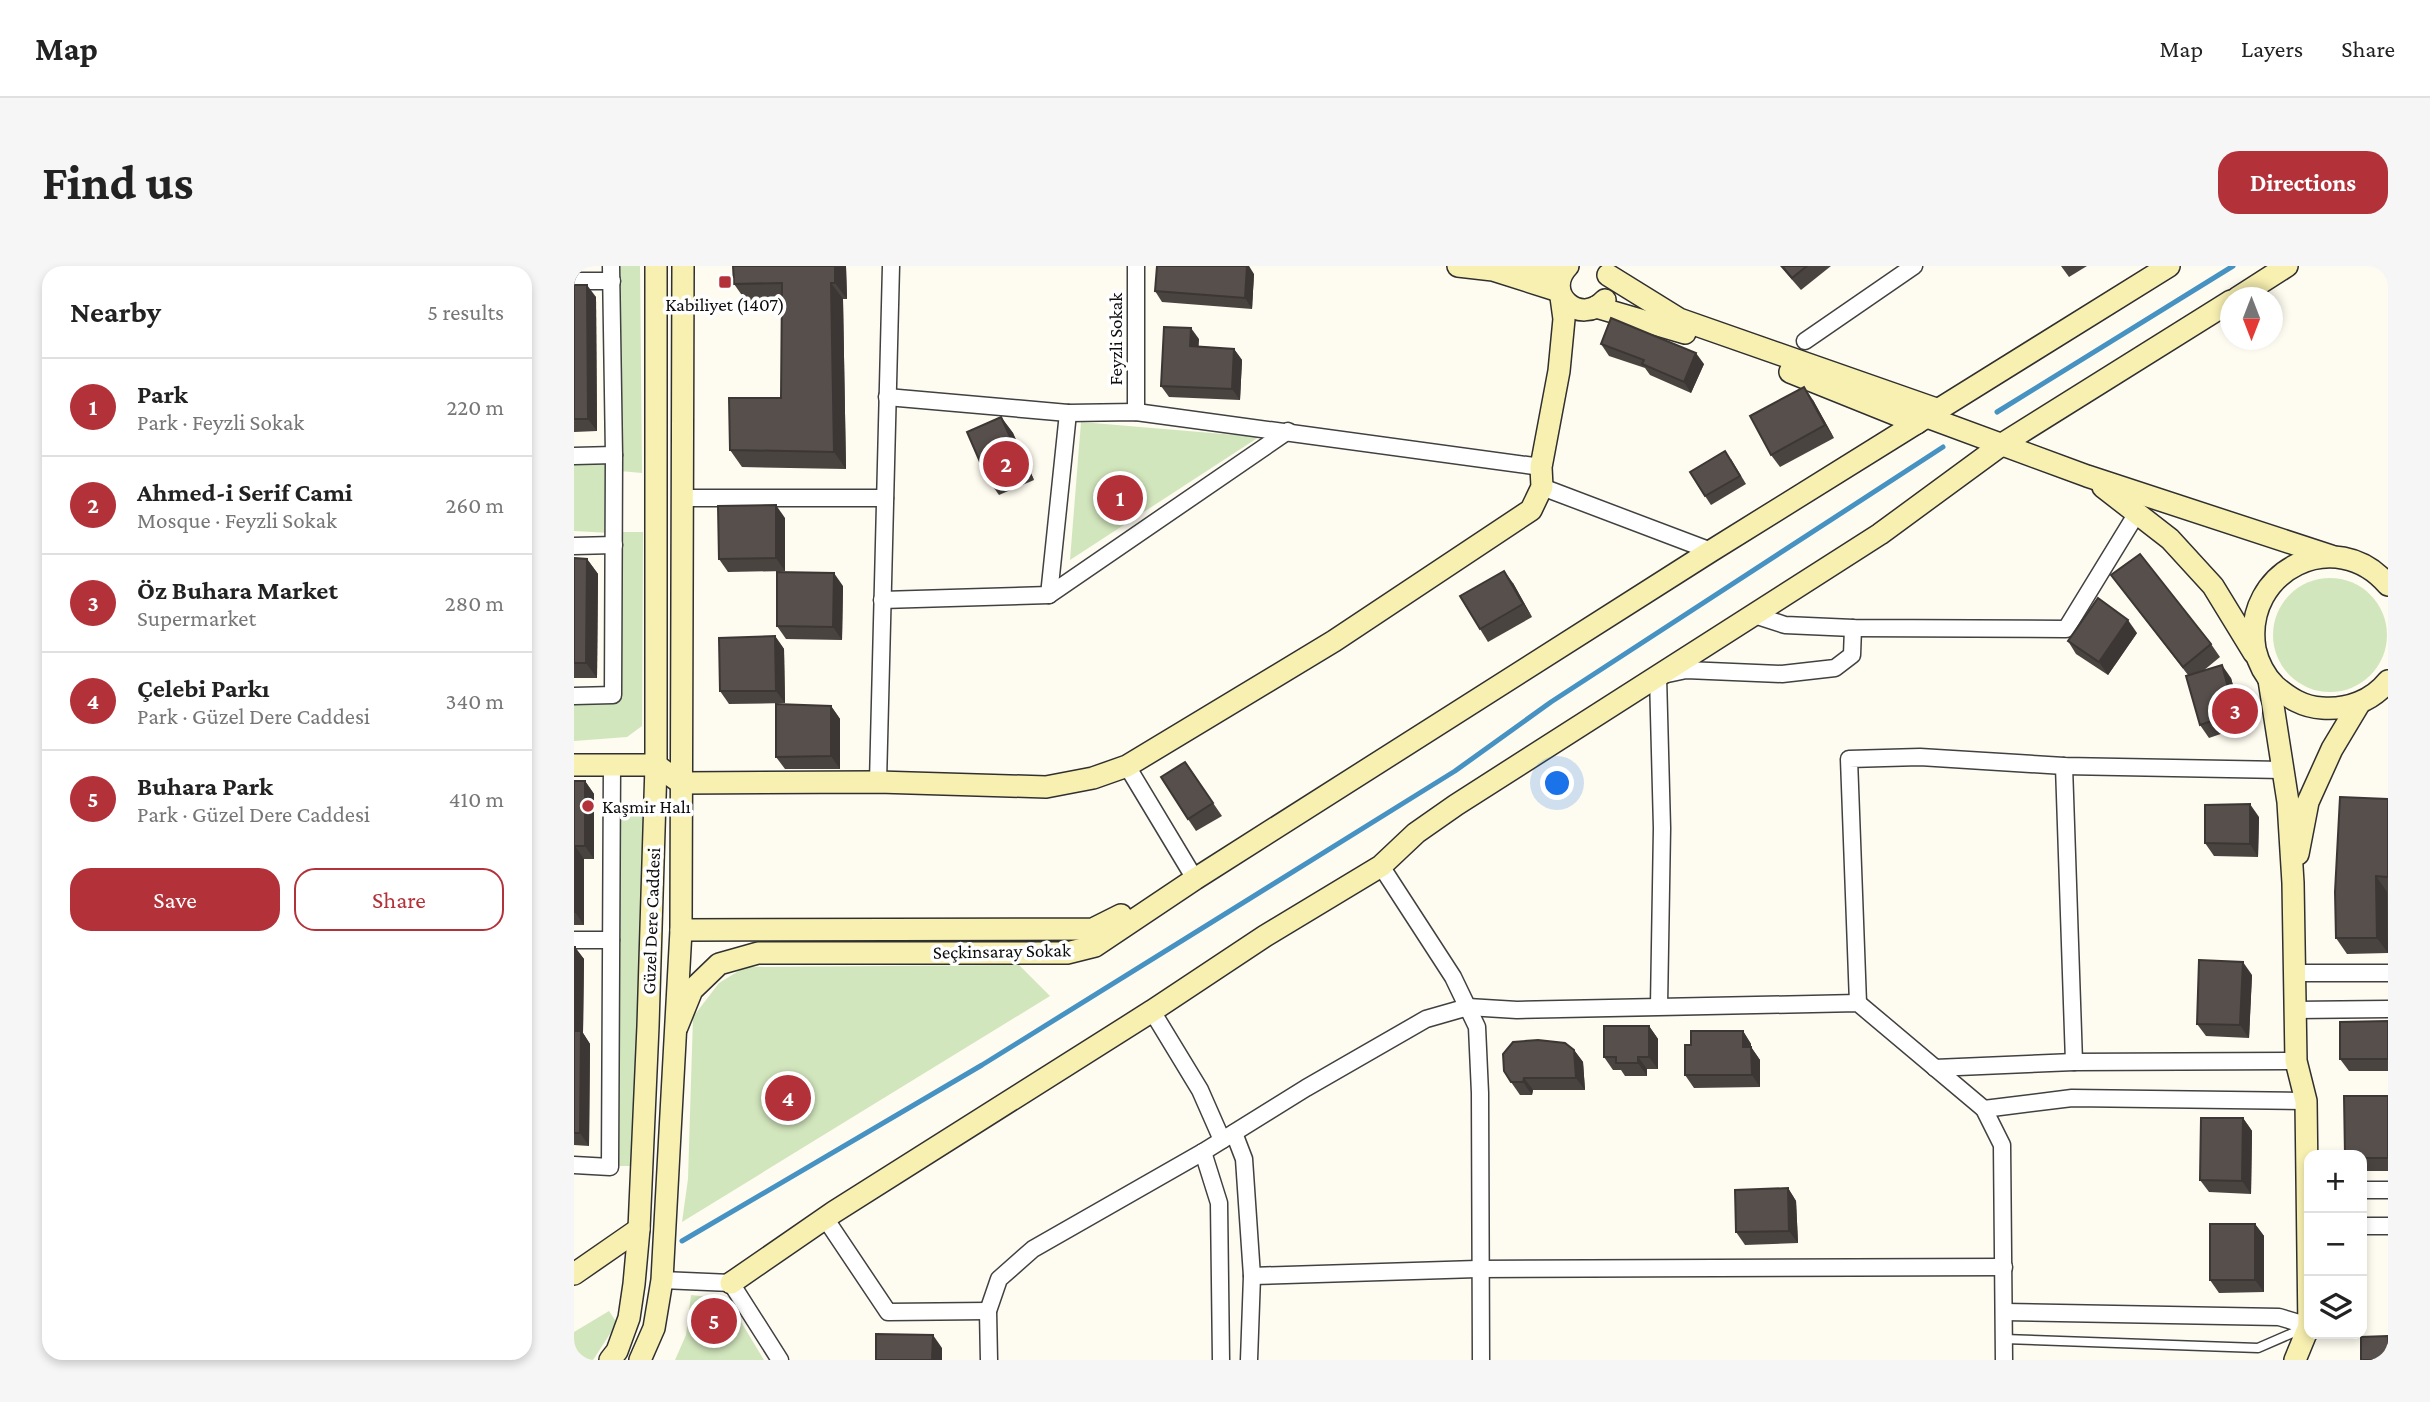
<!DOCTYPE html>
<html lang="en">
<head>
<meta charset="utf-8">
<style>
	body { margin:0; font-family:"Crimson Pro",serif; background:#f6f6f6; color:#222 }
	.controls { position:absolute; right:21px; bottom:21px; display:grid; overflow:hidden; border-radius:14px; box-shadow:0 4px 10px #0003 }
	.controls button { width:63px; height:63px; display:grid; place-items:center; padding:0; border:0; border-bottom:2px solid #e0e0e0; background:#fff; color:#222; font:35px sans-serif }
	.compass { position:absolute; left:1646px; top:21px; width:63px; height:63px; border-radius:50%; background:#fff; box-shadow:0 4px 10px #0003; rotate:180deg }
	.you { position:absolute; left:984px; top:518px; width:24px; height:24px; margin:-18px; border:5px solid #fff; border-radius:50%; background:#1a73e8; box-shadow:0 0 0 10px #1a73e833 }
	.badge { display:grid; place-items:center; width:46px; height:46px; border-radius:50%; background:#b33139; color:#fff; font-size:23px; font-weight:700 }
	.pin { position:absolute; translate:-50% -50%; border:4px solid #fff; box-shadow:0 2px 7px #0006 }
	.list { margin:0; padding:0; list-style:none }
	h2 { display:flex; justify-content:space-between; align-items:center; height:91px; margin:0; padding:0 28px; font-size:30px }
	h2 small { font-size:23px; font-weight:400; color:#767676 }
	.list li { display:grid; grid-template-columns:46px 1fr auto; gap:21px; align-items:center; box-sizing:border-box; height:98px; padding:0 28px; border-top:2px solid #e0e0e0 }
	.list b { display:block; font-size:26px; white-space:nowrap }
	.list p { margin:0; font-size:23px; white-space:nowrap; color:#767676 }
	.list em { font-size:23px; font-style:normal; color:#767676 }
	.actions { display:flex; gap:14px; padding:21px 28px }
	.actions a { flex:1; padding:16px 0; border:2px solid #b33139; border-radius:21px; text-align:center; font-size:24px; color:#b33139 }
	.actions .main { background:#b33139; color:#fff }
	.icon { flex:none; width:38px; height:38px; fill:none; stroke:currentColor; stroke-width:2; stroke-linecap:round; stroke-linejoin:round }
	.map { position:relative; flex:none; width:1814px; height:1094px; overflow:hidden; border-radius:21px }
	header { display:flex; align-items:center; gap:42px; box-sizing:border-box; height:98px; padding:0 35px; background:#fff; border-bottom:2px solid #e0e0e0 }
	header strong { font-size:33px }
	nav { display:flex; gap:38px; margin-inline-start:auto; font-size:24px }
	.intro { display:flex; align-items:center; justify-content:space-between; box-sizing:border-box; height:168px; padding:0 42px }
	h1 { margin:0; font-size:49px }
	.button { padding:18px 32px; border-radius:21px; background:#b33139; color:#fff; font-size:24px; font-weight:700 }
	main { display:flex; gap:42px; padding:0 42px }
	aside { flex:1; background:#fff; border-radius:21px; box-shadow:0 4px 10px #0003 }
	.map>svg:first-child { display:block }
	.green { fill:#d2e6bd }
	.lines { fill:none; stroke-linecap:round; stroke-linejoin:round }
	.stream { stroke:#4692c2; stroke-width:5 }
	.lane-casing { stroke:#414141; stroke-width:11 }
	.street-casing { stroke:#414141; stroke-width:19 }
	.secondary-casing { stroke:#303030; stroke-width:24 }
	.lane { stroke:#fff; stroke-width:8 }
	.street { stroke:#fff; stroke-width:16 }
	.secondary { stroke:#f8f0b1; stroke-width:21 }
	.wall { fill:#4a4440 }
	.shaded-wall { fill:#3c3734 }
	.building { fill:#564f4b; stroke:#3c3734; stroke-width:2 }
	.poi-dot { fill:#b33139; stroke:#fff; stroke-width:2.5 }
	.labels { text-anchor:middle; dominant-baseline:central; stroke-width:7; stroke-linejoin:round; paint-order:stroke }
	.poi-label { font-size:19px; fill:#0e0e0e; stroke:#fff }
	.street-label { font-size:19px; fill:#0e0e0e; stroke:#fff }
</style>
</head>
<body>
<header>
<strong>Map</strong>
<nav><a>Map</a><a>Layers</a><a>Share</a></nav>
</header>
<div class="intro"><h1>Find us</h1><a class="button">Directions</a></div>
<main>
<aside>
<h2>Nearby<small>5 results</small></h2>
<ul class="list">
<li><span class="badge">1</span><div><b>Park</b><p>Park · Feyzli Sokak</p></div><em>220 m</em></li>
<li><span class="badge">2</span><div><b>Ahmed-i Serif Cami</b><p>Mosque · Feyzli Sokak</p></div><em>260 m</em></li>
<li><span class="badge">3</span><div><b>Öz Buhara Market</b><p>Supermarket</p></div><em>280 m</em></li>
<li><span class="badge">4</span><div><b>Çelebi Parkı</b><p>Park · Güzel Dere Caddesi</p></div><em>340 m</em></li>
<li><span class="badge">5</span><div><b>Buhara Park</b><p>Park · Güzel Dere Caddesi</p></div><em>410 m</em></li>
</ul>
<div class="actions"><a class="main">Save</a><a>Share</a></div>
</aside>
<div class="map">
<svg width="1814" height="1094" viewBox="0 0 1814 1094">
	<rect width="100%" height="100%" fill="#fefbf0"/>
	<g class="green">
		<path d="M46 0H66L68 207 46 205Z"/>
		<path d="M507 156 685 171 496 294Z"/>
		<path d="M0 197 35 198 36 267 0 265Z"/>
		<path d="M43 266H69L68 460 53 471 0 475V438L43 437Z"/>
		<circle cx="1756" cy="369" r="57"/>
		<path d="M70 537 58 900H40L42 538Z"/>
		<path d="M445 699 476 730 108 956 114 913 119 751 145 717 171 701Z"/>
		<path d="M117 1029 145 1032 158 1041 190 1094H101L112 1069Z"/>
		<path d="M35 1045 43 1057 19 1094H0V1066Z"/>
	</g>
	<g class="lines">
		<g class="stream">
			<path d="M1423 146 1659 0"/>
			<path d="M108 975 408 799 881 505 977 436 1369 181"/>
		</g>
		<g class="lane-casing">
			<path id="lane" d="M1430 1073 1684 1082 1730 1062"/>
		</g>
		<g class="street-casing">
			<g id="street">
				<path d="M562 0V146"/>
				<path d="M0 15H38"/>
				<path d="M1231 75 1340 0"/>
				<path d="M313 131 494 147 562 146 967 201"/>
				<path d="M0 190 40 189"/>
				<path d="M968 221 1137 285"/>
				<path d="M108 232H311"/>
				<path d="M0 280 40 279"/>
				<path d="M475 329 494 147"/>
				<path d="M308 334 475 329 714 165"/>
				<path d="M1180 349 1211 359 1279 362 1492 363 1563 247"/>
				<path d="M0 430 39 429 40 189 37 0"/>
				<path d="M553 500 621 613"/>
				<path d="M1490 500 1500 796"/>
				<path d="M304 516 317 0"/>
				<path d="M807 600 879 711 903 761 906 827 907 1094"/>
				<path d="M0 674H37"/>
				<path d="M1721 707H1814"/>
				<path d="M1284 737 1275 493 1346 491 1490 500 1709 504"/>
				<path d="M1085 740 1088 562 1084 410 1112 404 1208 408 1261 402 1278 389 1279 362"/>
				<path d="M1721 744 1814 743"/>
				<path d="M578 745 626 824 648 874"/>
				<path d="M1361 802 1500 796 1722 795"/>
				<path d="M1410 843 1498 832 1732 835"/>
				<path d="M660 867 670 893 678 1010 675 1094"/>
				<path d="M629 886 645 937 647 1094"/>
				<path d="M0 899 36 901 38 499"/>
				<path d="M1788 924H1814"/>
				<path d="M251 952 314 1046 414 1045"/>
				<path d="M1788 960H1814"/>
				<path d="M678 1010 903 1003 1430 1001"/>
				<path d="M88 1014 157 1017 206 1094"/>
				<path d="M1430 1046 1705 1051 1735 1060"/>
				<path d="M415 1094 414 1045 425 1013 459 983 629 886 732 822 852 753 894 741 943 744 1284 737 1410 843 1428 879 1430 1094"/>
			</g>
		</g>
		<g class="secondary-casing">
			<g id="secondary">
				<path d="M884 0 919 4 985 25"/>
				<path d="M994 0C968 27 1006 61 1031 34"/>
				<path d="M931 3 992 1"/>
				<path d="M1034 9 1105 53 1365 144"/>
				<path d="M1663 32 1713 0"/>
				<path d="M1022 41 1111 67"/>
				<path d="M1216 106 1343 157"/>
				<path d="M1353 151 1513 210 1757 290"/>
				<path d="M1529 221 1596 273 1639 320 1680 387"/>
				<path d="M1814 319C1762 258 1668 304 1681 383 1684 396 1691 410 1701 420 1715 432 1729 441 1748 442 1773 444 1798 435 1814 415"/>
				<path d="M1695 414 1714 536 1719 617 1722 795 1732 835 1735 1064"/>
				<path d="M0 499H82L107 517 304 516 472 521 519 512 553 500 760 375 957 244 968 221 967 201 985 105 990 53 987 31"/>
				<path d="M1724 588 1734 536 1758 483 1785 438"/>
				<path d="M107 664 519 663 547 649"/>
				<path d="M103 761 118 724 145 698 184 687H493L521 680 621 613 1137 285 1595 0"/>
				<path d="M0 1008 65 963"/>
				<path d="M157 1017 260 946 578 745 691 670 807 600 842 567 882 539 1306 268 1430 177 1657 35"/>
				<path d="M36 1094 43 1085 55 1052 60 1018 65 963 74 760 82 499V0"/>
				<path d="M66 1094 80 1062 88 1014 107 664 109 0"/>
				<path d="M1721 1094 1735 1060"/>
			</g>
		</g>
		<use href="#lane" class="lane"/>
		<use href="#street" class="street"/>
		<use href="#secondary" class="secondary"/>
	</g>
	<g class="wall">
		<path d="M272 0 273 33H269L272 203 168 201 156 184 207 132 208 34 172 35 160 18Z"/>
		<path d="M1206 0H1257L1227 24Z"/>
		<path d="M1487 0H1513L1495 11Z"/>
		<path d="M680 8 678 43 588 36 581 25Z"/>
		<path d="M0 19 22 31 23 165 0 166Z"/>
		<path d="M625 73 624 80 660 83 668 94 666 134 595 131 587 120Z"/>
		<path d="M1027 78 1130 98 1117 127 1076 109 1071 102 1035 90Z"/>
		<path d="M1239 134 1260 172 1206 201 1197 189Z"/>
		<path d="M427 151 439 167 460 214 425 229 413 212Z"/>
		<path d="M1157 193 1172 218 1137 239 1131 230Z"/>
		<path d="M211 252V305L154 306 145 293Z"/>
		<path d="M0 292 13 293 24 308 23 412H0Z"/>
		<path d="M1537 309 1637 378 1646 391 1629 405 1657 412 1670 460 1635 472 1626 459 1614 409Z"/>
		<path d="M939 317 958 351 914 376 906 363Z"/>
		<path d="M269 320 268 374 212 373 203 360Z"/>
		<path d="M1563 367 1534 409 1502 388 1494 375Z"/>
		<path d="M201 370 210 383 211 437 155 438 146 425Z"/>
		<path d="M257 440 266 453V503H211L202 491Z"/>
		<path d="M611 496 648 550 622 565 614 553Z"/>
		<path d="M0 515H11L20 528V593H10V659H0Z"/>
		<path d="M1814 533V687L1773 688 1762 672Z"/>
		<path d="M1685 551 1684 591 1640 590 1631 577Z"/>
		<path d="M0 681 10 693 9 767 16 778 15 880 0 879Z"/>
		<path d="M1678 709 1675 772 1632 770 1623 758Z"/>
		<path d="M1814 755V805H1775L1766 793Z"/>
		<path d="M1075 760 1084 773V803H1073V810H1051L1047 804H1039L1030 791Z"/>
		<path d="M1169 765 1177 778V781L1186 794V821L1120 822 1111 809 1117 779Z"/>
		<path d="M1000 784 1009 796 1011 824H959L958 829H946L937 816Z"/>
		<path d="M1814 830V905H1788V889Z"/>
		<path d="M1669 852 1678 865 1677 928 1635 926 1626 914Z"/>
		<path d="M1214 922 1222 935 1224 977 1171 979 1162 966Z"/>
		<path d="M1681 958 1690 970V1026L1645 1027 1636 1014Z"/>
	</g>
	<g class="shaded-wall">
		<path d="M261 0H272L273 33 261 17Z"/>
		<path d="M673 0H675L680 8 678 43 671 32Z"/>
		<path d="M257 17 269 33 272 203 260 186Z"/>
		<path d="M13 19 22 31 23 165 14 153Z"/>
		<path d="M617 62 625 73 624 91 616 80Z"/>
		<path d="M660 83 668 94 666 134 658 123Z"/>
		<path d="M1122 87 1130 98 1117 127 1110 116Z"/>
		<path d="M1230 121 1239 134 1260 172 1251 159Z"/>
		<path d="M427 151 439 167 460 214 448 197Z"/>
		<path d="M202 239 211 252V305L202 292Z"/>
		<path d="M13 293 24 308 23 412 12 397Z"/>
		<path d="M930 305 939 317 958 351 949 338Z"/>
		<path d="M260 307 269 320 268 374 259 361Z"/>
		<path d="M1554 354 1563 367 1534 409 1525 396Z"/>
		<path d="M201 370 210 383 211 437 202 425Z"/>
		<path d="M1648 399 1657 412 1670 460 1661 447Z"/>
		<path d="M257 440 266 453V503L257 490Z"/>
		<path d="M11 515 20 528V593L11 580Z"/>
		<path d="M1676 538 1685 551 1684 591 1676 578Z"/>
		<path d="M1 580 10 593V659L1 646Z"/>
		<path d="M1802 610 1813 626 1814 687 1803 672Z"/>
		<path d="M1 681 10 693 9 767 16 778 15 880 6 867 0 765Z"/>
		<path d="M1669 696 1678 709 1675 772 1666 759Z"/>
		<path d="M1075 760 1084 773V803L1075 791Z"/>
		<path d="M1169 765 1177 778V781L1186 794V821L1178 809 1169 781Z"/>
		<path d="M1000 784 1009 796 1011 824 1002 812Z"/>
		<path d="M1064 791 1073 803V810L1064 797Z"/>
		<path d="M950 812 959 824 958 829 949 816Z"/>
		<path d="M1669 852 1678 865 1677 928 1668 915Z"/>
		<path d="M1214 922 1222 935 1224 977 1215 965Z"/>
		<path d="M1681 958 1690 970V1026L1681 1014Z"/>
		<path d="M359 1069 368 1082V1094H358Z"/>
	</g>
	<g class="building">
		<path d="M159 0H261V17H257L260 186 156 184 155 132H207L208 17 160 18Z"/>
		<path d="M583 0H673L671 32 581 25Z"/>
		<path d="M1208 0H1233L1218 12Z"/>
		<path d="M0 19H13L14 153H0Z"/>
		<path d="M1037 52 1122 87 1110 116 1068 98 1070 94 1027 78Z"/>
		<path d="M590 61 617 62 616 80 660 83 658 123 587 120Z"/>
		<path d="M1230 121 1251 159 1197 189 1176 150Z"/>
		<path d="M427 151 448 197 413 212 393 166Z"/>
		<path d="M1151 185 1166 210 1131 230 1116 206Z"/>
		<path d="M202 239V292L145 293 144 240Z"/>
		<path d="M1566 288 1637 378 1609 401 1537 309Z"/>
		<path d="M0 292 13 293 12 397H0Z"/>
		<path d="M930 305 949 338 906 363 886 330Z"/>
		<path d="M203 306 260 307 259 361 203 360Z"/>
		<path d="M1524 332 1554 354 1525 396 1494 375Z"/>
		<path d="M201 370 202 425H146L145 372Z"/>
		<path d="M1648 399 1661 447 1626 459 1612 410Z"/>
		<path d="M202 438 257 440V490L202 491Z"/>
		<path d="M611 496 639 537 614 553 587 511Z"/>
		<path d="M0 515H11V580H1V646H0Z"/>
		<path d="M1766 531 1814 533V611L1802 610 1803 672H1762L1761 626Z"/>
		<path d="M1676 538V578L1631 577V539Z"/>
		<path d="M0 681H1L0 758Z"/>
		<path d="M1625 694 1669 696 1666 759 1623 758Z"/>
		<path d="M1814 755V793H1766V756Z"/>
		<path d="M1030 760H1075V791H1064V797H1042V791H1030Z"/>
		<path d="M0 765H7L6 867H0Z"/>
		<path d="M1117 765H1169V781H1177L1178 809H1111V779H1117Z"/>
		<path d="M964 774 991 777 1000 784 1002 812H950L949 816H937L930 805 929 788 939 776Z"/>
		<path d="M1770 830H1814V892H1788V889H1771Z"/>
		<path d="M1627 852H1669L1668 915 1626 914Z"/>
		<path d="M1214 922 1215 965 1162 966 1161 924Z"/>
		<rect x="1636" y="958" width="45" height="56"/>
		<path d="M302 1068 359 1069 358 1094H302Z"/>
		<path d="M1814 1070V1094H1787V1071Z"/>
	</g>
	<g class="poi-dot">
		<rect x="144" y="9" width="14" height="14" rx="3.5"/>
		<circle cx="14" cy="540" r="7"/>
	</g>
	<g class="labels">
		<g class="poi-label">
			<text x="151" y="38">Kabiliyet (1407)</text>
			<text x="28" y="540" text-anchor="start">Kaşmir Halı</text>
		</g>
		<g class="street-label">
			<text transform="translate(541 73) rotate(-90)">Feyzli Sokak</text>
			<text transform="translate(77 655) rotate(-88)">Güzel Dere Caddesi</text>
			<text transform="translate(428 685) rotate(-1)">Seçkinsaray Sokak</text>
		</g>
	</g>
</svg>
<div class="controls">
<button>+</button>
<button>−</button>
<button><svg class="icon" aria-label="layers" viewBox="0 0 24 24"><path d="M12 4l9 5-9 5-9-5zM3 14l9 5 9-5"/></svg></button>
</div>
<svg class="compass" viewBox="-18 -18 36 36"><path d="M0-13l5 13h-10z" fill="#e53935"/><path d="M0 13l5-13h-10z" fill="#767676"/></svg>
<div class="you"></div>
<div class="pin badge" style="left:546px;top:232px">1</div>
<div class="pin badge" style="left:432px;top:198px">2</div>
<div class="pin badge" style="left:1661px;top:445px">3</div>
<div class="pin badge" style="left:214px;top:832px">4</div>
<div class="pin badge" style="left:140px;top:1055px">5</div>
</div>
</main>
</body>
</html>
